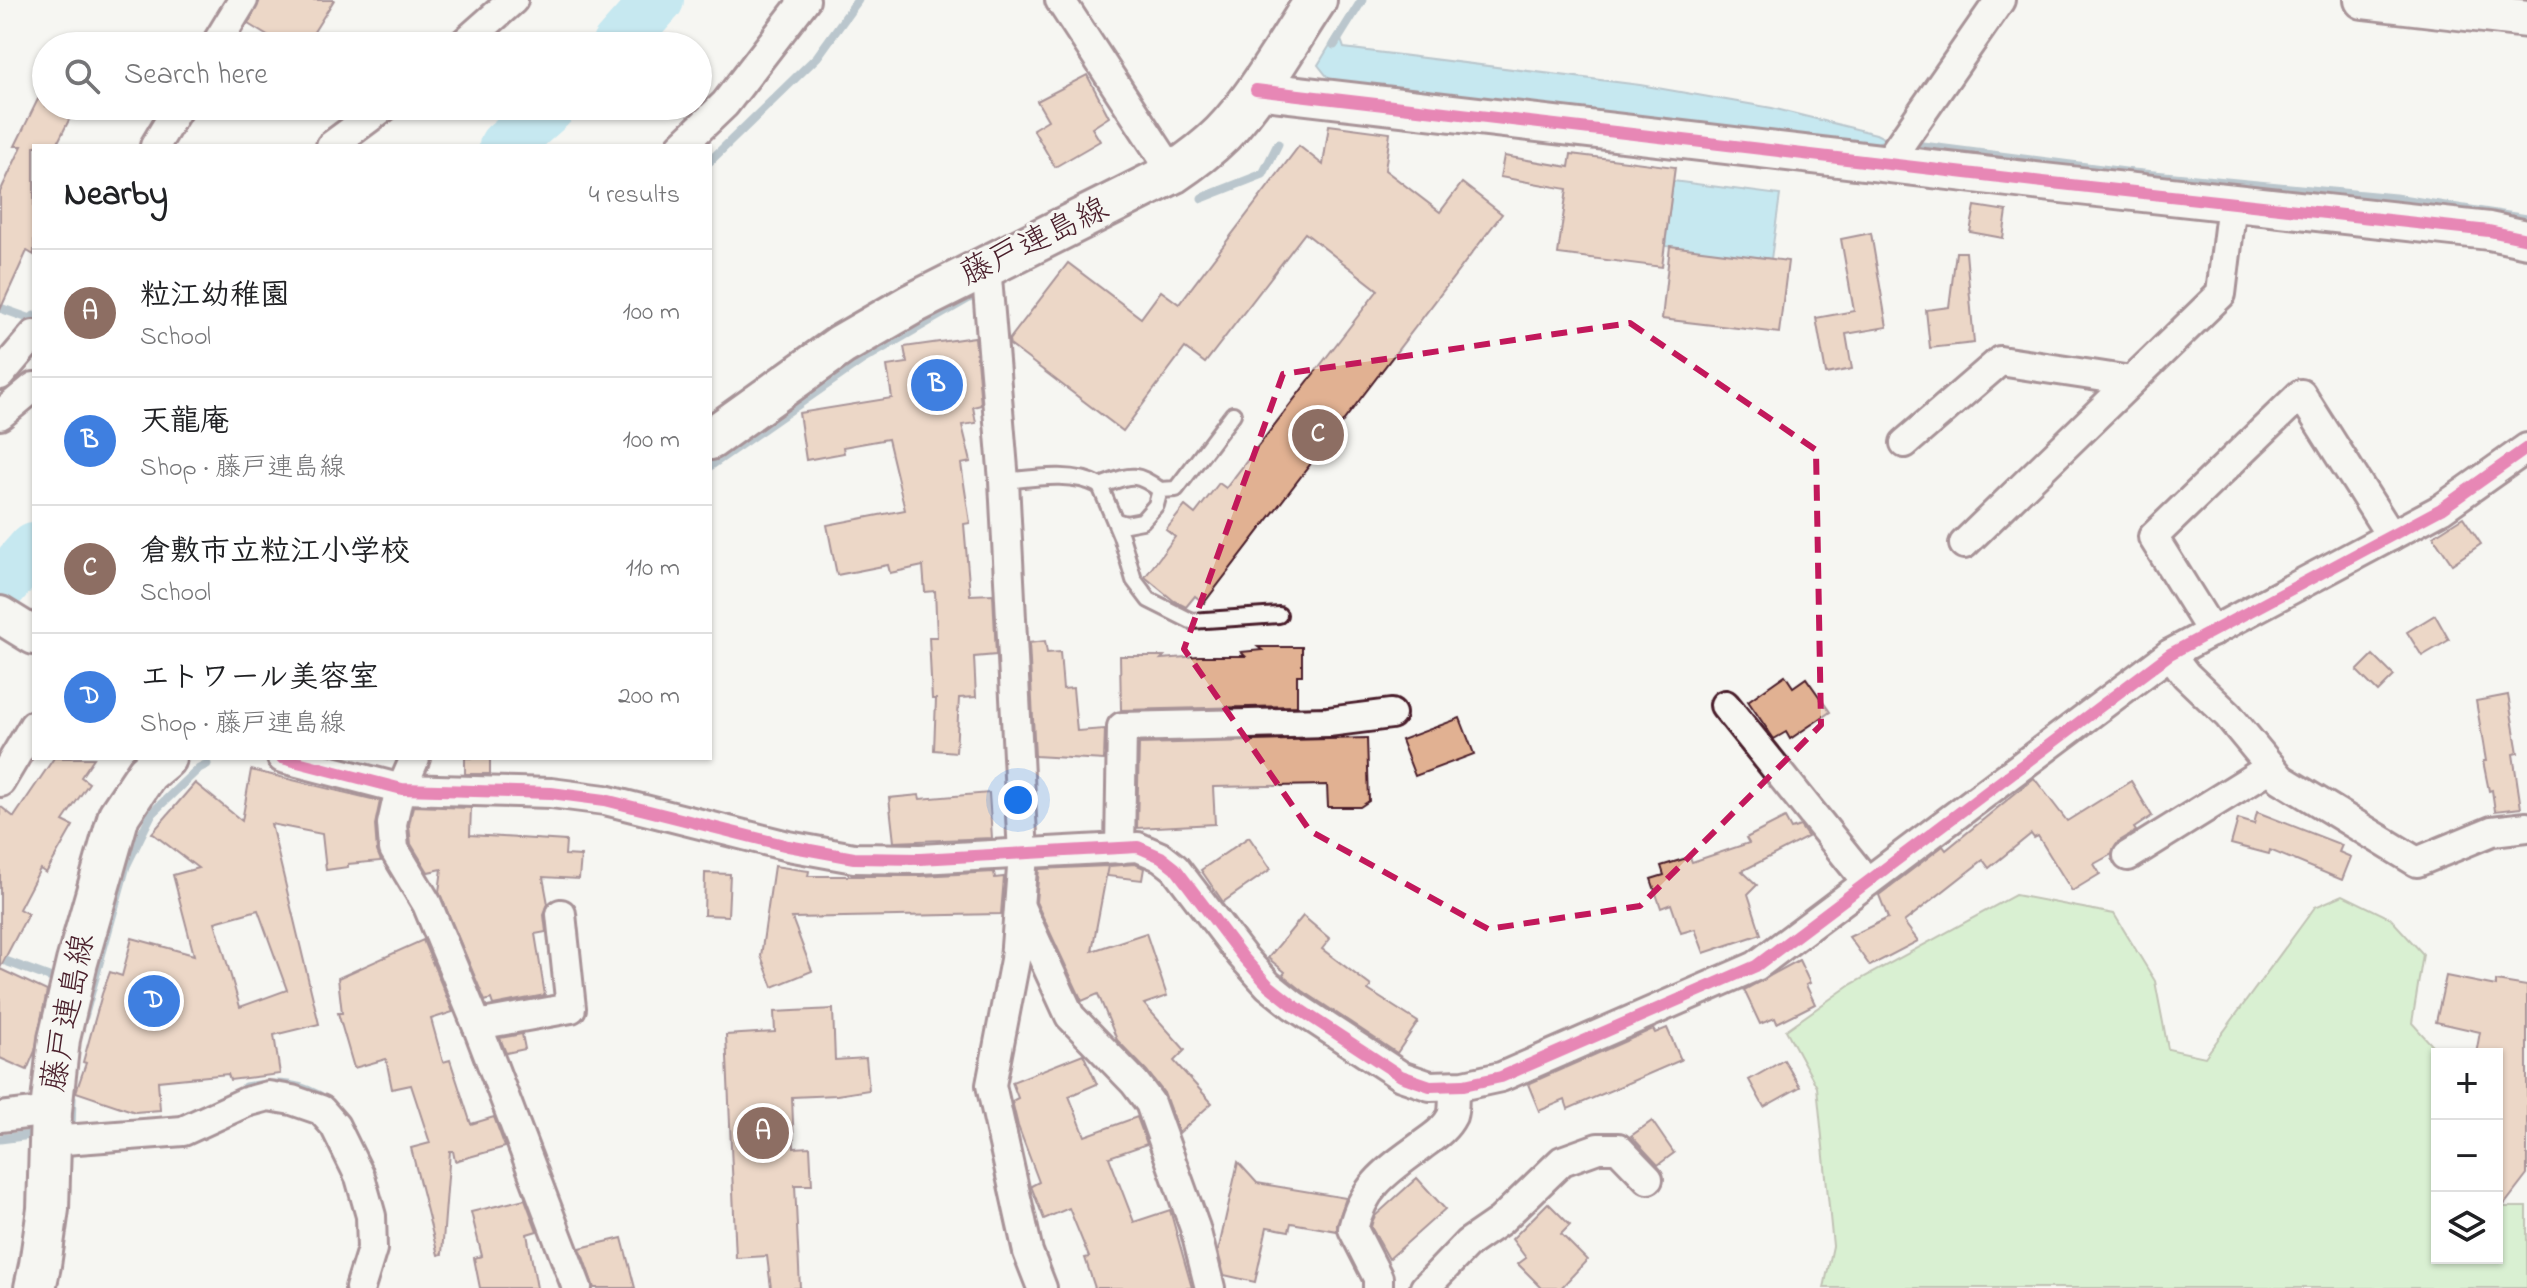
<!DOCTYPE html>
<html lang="en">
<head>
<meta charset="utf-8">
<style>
	body { margin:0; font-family:"Indie Flower","Klee One",sans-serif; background:#f6f6f6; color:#202124 }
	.controls { position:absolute; right:24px; bottom:24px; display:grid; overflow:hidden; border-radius:0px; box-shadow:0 2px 6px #0004 }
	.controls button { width:72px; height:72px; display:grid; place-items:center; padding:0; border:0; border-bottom:2px solid #e0e0e0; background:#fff; color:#202124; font:40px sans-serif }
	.you { position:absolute; left:1018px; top:800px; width:28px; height:28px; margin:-20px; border:6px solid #fff; border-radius:50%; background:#1a73e8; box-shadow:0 0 0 12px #1a73e833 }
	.badge { display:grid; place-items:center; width:52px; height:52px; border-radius:50%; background:#7c3aed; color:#fff; font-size:26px; font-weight:700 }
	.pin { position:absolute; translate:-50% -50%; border:4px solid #fff; box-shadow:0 2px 8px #0006 }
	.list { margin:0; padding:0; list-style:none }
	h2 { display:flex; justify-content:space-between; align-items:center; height:104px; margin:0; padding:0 32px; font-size:34px }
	h2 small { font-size:26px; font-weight:400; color:#757577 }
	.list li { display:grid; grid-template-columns:52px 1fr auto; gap:24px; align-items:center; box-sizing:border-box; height:128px; padding:0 32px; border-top:2px solid #e0e0e0 }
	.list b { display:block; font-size:30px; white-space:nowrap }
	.list p { margin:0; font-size:26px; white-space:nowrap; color:#757577 }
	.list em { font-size:26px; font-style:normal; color:#757577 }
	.icon { flex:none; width:44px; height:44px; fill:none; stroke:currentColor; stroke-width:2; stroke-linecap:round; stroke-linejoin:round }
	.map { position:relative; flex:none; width:2527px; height:1288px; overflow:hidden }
	.search { position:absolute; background:#fff; box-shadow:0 2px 6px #0004; left:32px; top:32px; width:680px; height:88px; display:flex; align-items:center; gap:20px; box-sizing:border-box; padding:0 28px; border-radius:44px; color:#757577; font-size:30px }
	.panel { position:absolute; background:#fff; box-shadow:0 2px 6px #0004; left:32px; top:144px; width:680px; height:616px; border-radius:0px }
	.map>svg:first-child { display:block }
	.green { fill:#b6e9aa; stroke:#80846a; stroke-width:2 }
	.water { fill:#8cd7ed; stroke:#728d9f; stroke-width:2 }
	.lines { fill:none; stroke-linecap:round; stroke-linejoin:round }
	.stream { stroke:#728d9f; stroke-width:9 }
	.river { stroke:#8cd7ed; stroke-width:52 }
	.building { fill:#e1b192; stroke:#4a1f2b; stroke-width:2; fill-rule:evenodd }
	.service-casing { stroke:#4a1f2b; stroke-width:20 }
	.minor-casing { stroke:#4a1f2b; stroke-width:34 }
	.tertiary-casing { stroke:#4a1f2b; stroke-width:42 }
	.secondary-casing { stroke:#4a1f2b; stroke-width:46 }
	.service { stroke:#f6f6f2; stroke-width:14 }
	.minor { stroke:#f6f6f2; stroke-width:28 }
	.tertiary { stroke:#f6f6f2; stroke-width:36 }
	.secondary { stroke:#f6f6f2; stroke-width:40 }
	.cycleway-casing { stroke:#f6f6f2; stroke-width:17 }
	.cycleway { stroke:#d6006c; stroke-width:12 }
	.marked { fill:none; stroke:#c2185b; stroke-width:6; stroke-dasharray:16 10; stroke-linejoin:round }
	.labels { text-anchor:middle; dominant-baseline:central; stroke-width:6; stroke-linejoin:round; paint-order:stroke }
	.street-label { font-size:32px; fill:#4a1f2b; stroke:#f6f6f2 }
</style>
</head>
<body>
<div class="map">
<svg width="2527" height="1288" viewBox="0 0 2527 1288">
	<rect width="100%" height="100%" fill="#f6f6f2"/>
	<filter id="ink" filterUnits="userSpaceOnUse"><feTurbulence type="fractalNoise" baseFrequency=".0125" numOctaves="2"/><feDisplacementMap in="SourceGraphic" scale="16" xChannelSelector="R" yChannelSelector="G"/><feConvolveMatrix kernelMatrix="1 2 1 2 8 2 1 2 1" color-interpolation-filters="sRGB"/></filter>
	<g filter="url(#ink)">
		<path class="green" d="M2015 895 2114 914 2155 981 2168 1049 2205 1057 2315 907 2343 895 2390 918 2423 954 2412 1023 2440 1054H2437V1258H2497V1201L2504 1207H2527V1288H1824L1833 1246 1817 1087 1786 1030 1850 985Z"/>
		<g class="water">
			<path d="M1336 35 1340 37 1344 48 1640 85 1772 108 1876 134 1886 139 1874 145 1841 142 1705 123 1330 80 1318 65Z"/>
			<path d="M1673 181 1780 195 1771 259 1665 246Z"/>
		</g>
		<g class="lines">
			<g class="stream">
				<path d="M1334 45 1362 0"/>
				<path d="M1907 144 2133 173 2395 198 2527 219"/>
				<path d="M710 161 817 57 858 0"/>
				<path d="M1202 198 1263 174 1278 144"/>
				<path d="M0 308 31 319"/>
				<path d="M21 331 34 316"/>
				<path d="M710 466 862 360 969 298"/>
				<path d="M0 959 49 977"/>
				<path d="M84 1017 126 866 152 813 199 768 207 764"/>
				<path d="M245 1087C276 1081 302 1083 328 1101"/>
				<path d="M72 1098 71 1129 78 1128"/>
				<path d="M0 1139 31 1135"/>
			</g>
			<g class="river">
				<path d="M617 46 658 0"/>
				<path d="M505 146 550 106"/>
				<path d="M0 587 34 548"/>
			</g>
		</g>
		<g class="building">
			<path d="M260 0H334L305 46H284L248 24Z"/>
			<path d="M1087 75 1109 117 1092 128 1100 141 1055 167 1033 129 1048 120 1037 101Z"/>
			<path d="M38 99 46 103V106H51L71 116 56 146H34V255L27 251 0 310V192L22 146H15Z"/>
			<path d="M1329 125 1390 133 1385 170 1440 212 1462 183 1502 214 1204 603 1195 596 1186 607 1174 601 1145 577 1175 537 1166 530 1185 506 1195 514 1219 483 1226 488 1378 290 1305 233 1205 363 1185 348 1123 431 1010 345 1009 340 1068 263 1141 318 1161 291 1179 304 1299 146 1323 165Z"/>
			<path d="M1571 154 1675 167 1662 267 1558 254 1567 189 1500 177 1504 156 1569 167Z"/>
			<path d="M1975 206 2007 211 2003 238 1970 232Z"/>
			<path d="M1871 233 1887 327 1846 334 1852 369 1826 374 1816 318 1854 311 1841 239Z"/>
			<path d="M1670 246 1788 261 1779 333 1662 319Z"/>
			<path d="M1956 252H1966L1974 343 1930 348 1926 310 1949 307Z"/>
			<path d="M975 337 981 405 973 407 976 423 962 425 971 462 961 464 970 523 964 524 970 595 993 594 996 655 974 657 976 697 959 698 956 752 934 750 936 699H932L929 637H937L935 591 925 592 923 566 890 573 888 565 837 575 827 525 905 510 888 439 843 447 844 453 806 460 799 413 892 398 887 366 907 363 904 347Z"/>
			<path d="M2463 517 2481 544 2452 564 2433 536Z"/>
			<path d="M2435 615 2449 640 2422 656 2407 632Z"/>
			<path d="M1045 641 1047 653 1060 652 1063 689 1073 688 1077 731 1105 729 1104 760 1035 756 1029 643Z"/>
			<path d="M1258 647H1302V675H1297V706L1121 710 1120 656H1164L1161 659 1199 656H1245L1241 652 1262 650Z"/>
			<path d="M2373 655 2394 676 2378 692 2357 671Z"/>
			<path d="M1785 675 1793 687 1806 678 1830 712 1790 739 1786 732 1774 739 1748 701Z"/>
			<path d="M2508 695 2518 753 2513 754 2521 808 2495 811 2492 790 2489 791 2483 761H2486L2476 701Z"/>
			<path d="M1460 718 1474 754 1415 776 1401 740Z"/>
			<path d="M1367 738 1369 801 1360 807H1328L1327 785 1213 787 1215 824 1137 828 1139 744Z"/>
			<path d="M54 758H94L81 777 89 783 63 821 73 826 46 873 40 869 19 909 28 914 0 968V806L14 817Z"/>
			<rect x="465" y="758" width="25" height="16"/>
			<path d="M251 770 380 801 375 825 377 851 381 861 348 864V867L326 870 322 834 271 824 319 1024 274 1035 280 1074 230 1080 228 1074 158 1081 160 1110 135 1112 76 1092 86 1063 83 1062 102 994 110 972 122 976 132 938 194 955 173 875 198 868 152 833 195 783 242 821ZM258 910 287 990 240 1007 215 922Z"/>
			<path d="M2034 778 2067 821 2131 781 2152 816 2134 828 2136 831 2118 842 2112 854 2094 864 2100 874 2072 891 2038 836 2034 838 2031 834 1989 868 1983 860 1904 922 1918 941 1870 966 1849 937 1888 918 1879 895 1943 846 1946 850Z"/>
			<path d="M989 793 992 838 894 842 889 798 919 795 920 799Z"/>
			<path d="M413 806 471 808 470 835 566 841 565 855 581 856 579 879 543 877 548 904 544 915 546 932 535 934 545 995 493 1005 491 999 485 1001 439 892 442 869 428 872 411 844 409 825Z"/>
			<path d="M2257 812 2342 845 2339 852 2351 857 2342 880 2270 850 2269 854 2231 844 2238 819 2254 824Z"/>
			<path d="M1785 818 1791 829 1800 826 1808 837 1742 871 1757 885 1748 894 1761 934 1704 953 1695 929 1681 933 1671 904 1661 908 1651 879 1664 875 1661 866 1690 857 1692 862 1749 843 1746 838Z"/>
			<path d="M1249 837 1271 869 1223 902 1201 870Z"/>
			<path d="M1135 864 1144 868 1142 880 1107 876 1109 866Z"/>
			<path d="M774 866 809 871 808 876H921L994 872 995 878 1004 877 1001 914 792 918 812 971 773 987 761 956Z"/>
			<path d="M1108 866 1092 951 1146 933 1167 996 1144 1004 1185 1050 1174 1061 1212 1103 1179 1133 1164 1093 1147 1071 1117 1040 1098 994 1082 1001 1036 902 1039 869Z"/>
			<path d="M705 873 730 874 728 916 704 915Z"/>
			<path d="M1303 916 1330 939 1322 949 1371 986 1368 990 1418 1022 1397 1053 1303 991 1283 975 1285 972 1268 958Z"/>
			<path d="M423 940 453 1012 431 1019 443 1062 450 1060 471 1124 494 1117 505 1147 455 1161 453 1151H450L442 1254 438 1255 411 1148 430 1143 411 1085 392 1089 386 1059 354 1068 338 1013H342L338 978Z"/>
			<path d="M1799 960 1810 983 1806 985 1815 1004 1777 1023 1775 1018 1760 1024 1744 990Z"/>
			<path d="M0 969 47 991 35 1051 27 1070 0 1058Z"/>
			<path d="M2446 976 2496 986V981L2527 986V1175L2497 1214V1054H2476L2480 1032 2436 1022Z"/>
			<path d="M833 1009 835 1060 866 1058 869 1090 837 1095 792 1097 794 1148 810 1147 812 1185H795L800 1288H771L767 1256 736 1258 726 1035 775 1032 774 1012Z"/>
			<path d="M1667 1028 1681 1060 1568 1109 1565 1100 1539 1111 1528 1084 1653 1029 1655 1033Z"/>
			<path d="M522 1034 525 1049 506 1053 500 1038Z"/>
			<path d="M1083 1054 1097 1084 1069 1096 1085 1136 1137 1117 1147 1144 1109 1157 1134 1222 1170 1210 1192 1288H1095L1085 1258 1089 1257 1069 1208 1044 1219 1031 1186 1039 1182 1018 1126 1012 1101 1018 1098 1012 1082Z"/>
			<path d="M1784 1060 1800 1087 1764 1107 1749 1080Z"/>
			<path d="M1652 1121 1674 1153 1658 1165 1631 1136Z"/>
			<path d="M1238 1162 1257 1183 1346 1198 1337 1224V1231L1291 1223 1289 1231 1267 1227 1255 1282 1224 1275 1218 1252Z"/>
			<path d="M1417 1178 1445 1209 1389 1259 1371 1227 1373 1220 1375 1216Z"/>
			<path d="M525 1199 537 1231 527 1234 537 1288H480L474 1258 482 1256 471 1212Z"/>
			<path d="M1548 1203 1570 1225 1561 1234 1587 1260 1561 1288H1542L1518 1264 1526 1258 1512 1239Z"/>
			<path d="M622 1238 635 1288H594L580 1248Z"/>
		</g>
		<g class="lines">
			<g class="service-casing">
				<g id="service">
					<path d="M1004 481C1034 478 1073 471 1100 486 1129 476 1134 470 1160 490L1176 489 1233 414"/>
					<path d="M1100 486 1121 536 1134 580 1149 600 1191 621 1279 615"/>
					<path d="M1116 521 1126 524 1142 521 1156 505 1160 490"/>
				</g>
			</g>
			<g class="minor-casing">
				<g id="minor">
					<path d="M1060 0 1173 173"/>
					<path d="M215 46 243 0"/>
					<path d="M461 46 513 0"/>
					<path d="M155 146 179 106"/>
					<path d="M331 146 385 106"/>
					<path d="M681 146 725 104 805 0"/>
					<path d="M1887 163 2000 0"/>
					<path d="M986 266 1004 481 1023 855 1015 960 991 1085 1028 1252 1042 1288"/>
					<path d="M0 375 34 335"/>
					<path d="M0 415 34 387"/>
					<path d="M1905 443 2000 361 2131 381"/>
					<path d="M1964 544 2221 294 2232 203"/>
					<path d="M2212 632 2153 537 2301 394 2391 536"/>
					<path d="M2170 654 2186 675 2228 715 2281 779 2417 862 2492 831 2527 827"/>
					<path d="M1725 705 1867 882"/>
					<path d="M282 758 402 789 551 793 605 800 788 846 854 858 920 859 1138 847 1161 857 1175 868 1242 956 1268 985 1293 1005 1401 1076 1430 1086 1464 1085 1501 1077 1756 966 2170 654 2441 509 2527 448"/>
					<path d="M415 758 398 797 392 824 394 849 427 904 477 1025 577 1288"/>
					<path d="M0 782 34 725"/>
					<path d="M1120 849 1122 727 1328 722 1391 714"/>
					<path d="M2128 856 2271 767"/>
					<path d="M1021 909 1070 1016 1135 1083 1150 1103 1195 1228 1210 1288"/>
					<path d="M477 1025 571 1008 561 914"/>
					<path d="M0 1117 51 1111"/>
					<path d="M51 1141 183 1131 246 1102 268 1096 292 1100 321 1110 335 1126 360 1177 371 1216 372 1249 360 1288"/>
					<path d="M1378 1288V1278L1353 1229C1363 1186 1387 1171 1421 1146 1433 1137 1445 1130 1452 1116 1455 1107 1453 1095 1454 1086"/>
					<path d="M1425 1288 1468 1243 1500 1221 1562 1161 1598 1148H1618L1648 1179"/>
				</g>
			</g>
			<g class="tertiary-casing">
				<g id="tertiary">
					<path d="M2363 0 2527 19"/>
					<path d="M1256 90 2043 182 2489 231 2527 239"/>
					<path d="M0 615 34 636"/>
				</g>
			</g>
			<g class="secondary-casing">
				<g id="secondary">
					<path d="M710 439 841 345 912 304 1173 173C1191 161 1207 149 1222 134 1257 98 1288 42 1316 0"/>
					<path d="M35 1288 40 1265 48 1209 51 1111 59 1039 77 962 119 815 147 773 165 758"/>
				</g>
			</g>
			<use href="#service" class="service"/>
			<use href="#minor" class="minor"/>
			<use href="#tertiary" class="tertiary"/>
			<use href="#secondary" class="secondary"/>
			<g class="cycleway-casing">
				<g id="cycleway">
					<path d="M1256 90 2043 182 2489 231 2527 239"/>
					<path d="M282 758 402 789 551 793 605 800 788 846 854 858 920 859 1138 847 1161 857 1175 868 1242 956 1268 985 1293 1005 1401 1076 1430 1086 1464 1085 1501 1077 1756 966 2170 654 2441 509 2527 448"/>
				</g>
			</g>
			<use href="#cycleway" class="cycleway"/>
		</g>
	</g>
	<path d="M0 0H2527V1288H0ZM1630 323 1816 450 1821 725 1640 906 1488 929 1310 831 1184 649 1283 374Z" fill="#f6f6f2" fill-opacity=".55" fill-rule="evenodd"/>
	<path class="marked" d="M1630 323 1816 450 1821 725 1640 906 1488 929 1310 831 1184 649 1283 374Z"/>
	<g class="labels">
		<g class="street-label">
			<text transform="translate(1035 243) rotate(-26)">藤戸連島線</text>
			<text transform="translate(70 1013) rotate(-79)">藤戸連島線</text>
		</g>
	</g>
</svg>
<div class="controls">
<button>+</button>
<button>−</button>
<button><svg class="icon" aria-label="layers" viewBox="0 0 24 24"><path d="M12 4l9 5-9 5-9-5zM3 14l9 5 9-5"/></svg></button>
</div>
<div class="you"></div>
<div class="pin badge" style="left:763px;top:1133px;background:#8d6e63">A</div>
<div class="pin badge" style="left:937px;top:385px;background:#3f7fe0">B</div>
<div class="pin badge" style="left:1318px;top:435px;background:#8d6e63">C</div>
<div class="pin badge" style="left:154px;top:1001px;background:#3f7fe0">D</div>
<div class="search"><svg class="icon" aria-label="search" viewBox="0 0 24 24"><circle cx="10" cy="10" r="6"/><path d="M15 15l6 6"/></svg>Search here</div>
<section class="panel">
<h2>Nearby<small>4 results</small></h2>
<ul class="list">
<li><span class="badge" style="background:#8d6e63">A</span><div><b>粒江幼稚園</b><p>School</p></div><em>100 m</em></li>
<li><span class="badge" style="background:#3f7fe0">B</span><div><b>天龍庵</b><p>Shop · 藤戸連島線</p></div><em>100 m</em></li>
<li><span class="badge" style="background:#8d6e63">C</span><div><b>倉敷市立粒江小学校</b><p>School</p></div><em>110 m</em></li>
<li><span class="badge" style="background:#3f7fe0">D</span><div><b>エトワール美容室</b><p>Shop · 藤戸連島線</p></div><em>200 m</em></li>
</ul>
</section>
</div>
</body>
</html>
